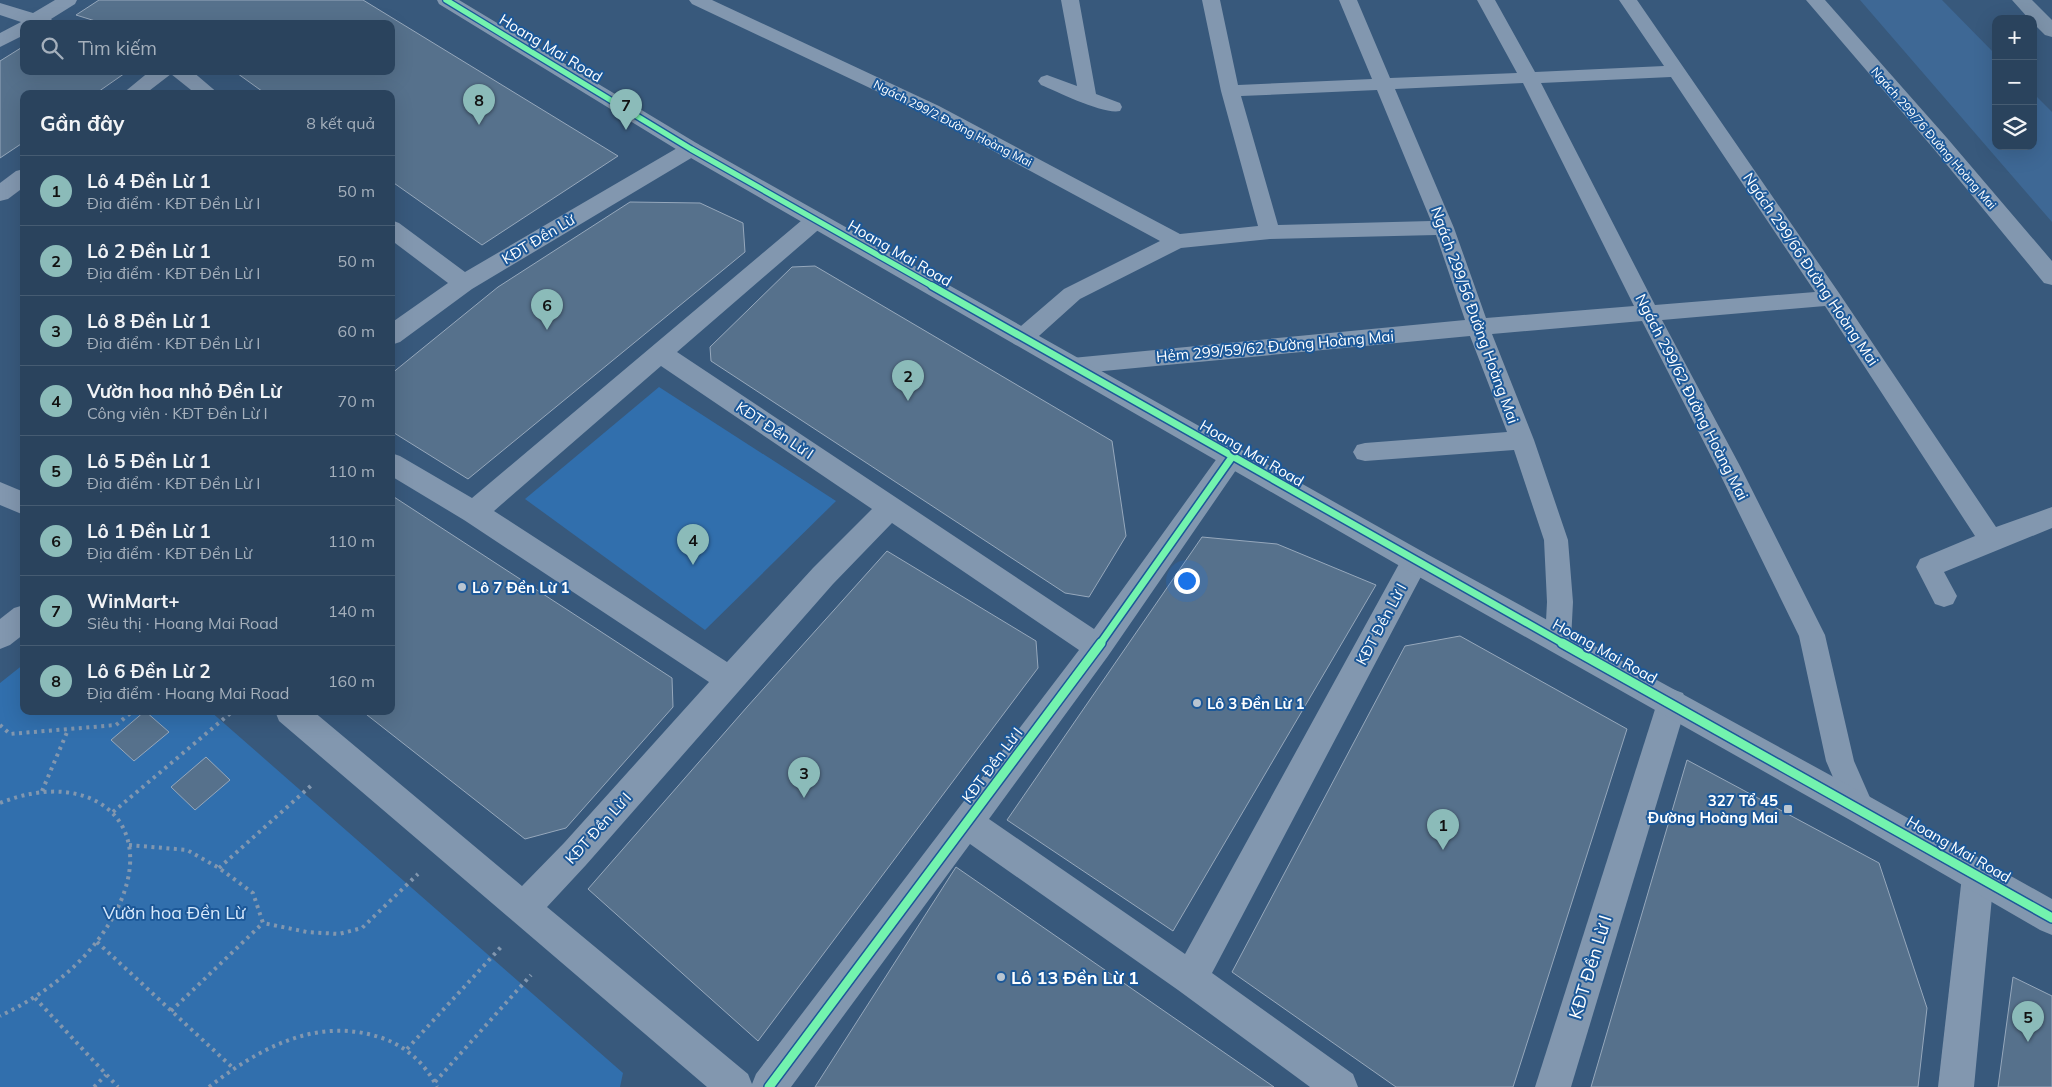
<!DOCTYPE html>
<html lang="vi">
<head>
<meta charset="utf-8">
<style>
	body { margin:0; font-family:Mulish,sans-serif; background:#324a63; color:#f1f3f6 }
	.controls { position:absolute; right:15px; top:15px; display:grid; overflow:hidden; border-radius:10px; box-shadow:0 5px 20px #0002 }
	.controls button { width:45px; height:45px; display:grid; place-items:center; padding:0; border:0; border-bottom:1px solid #465c72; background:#2a435d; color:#f1f3f6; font:25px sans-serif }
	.you { position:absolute; left:1186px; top:580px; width:18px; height:18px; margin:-12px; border:4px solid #fff; border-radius:50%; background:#1a73e8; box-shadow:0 0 0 8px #1a73e833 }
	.badge { display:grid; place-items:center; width:32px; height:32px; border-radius:50%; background:#8bbbb9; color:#111; font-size:16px; font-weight:700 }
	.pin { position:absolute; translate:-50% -41px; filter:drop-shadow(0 1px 2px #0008) }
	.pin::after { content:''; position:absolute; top:26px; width:18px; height:15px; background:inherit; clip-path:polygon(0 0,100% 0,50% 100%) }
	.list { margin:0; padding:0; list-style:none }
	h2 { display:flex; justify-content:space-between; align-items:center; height:65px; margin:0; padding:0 20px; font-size:21px }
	h2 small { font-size:16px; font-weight:400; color:#a5b0bc }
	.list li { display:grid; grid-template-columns:32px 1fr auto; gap:15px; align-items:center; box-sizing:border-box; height:70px; padding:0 20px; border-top:1px solid #465c72 }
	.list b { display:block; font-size:19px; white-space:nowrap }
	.list p { margin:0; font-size:16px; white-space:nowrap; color:#a5b0bc }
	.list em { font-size:16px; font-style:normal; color:#a5b0bc }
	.icon { flex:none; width:28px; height:28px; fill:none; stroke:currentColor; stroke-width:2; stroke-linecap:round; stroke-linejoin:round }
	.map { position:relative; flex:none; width:2052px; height:1087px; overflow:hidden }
	.search { position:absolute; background:#2a435d; box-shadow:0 5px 20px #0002; left:20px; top:20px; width:375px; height:55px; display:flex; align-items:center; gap:12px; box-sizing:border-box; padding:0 18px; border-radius:10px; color:#a5b0bc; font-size:19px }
	.panel { position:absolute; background:#2a435d; box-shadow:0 5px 20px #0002; left:20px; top:90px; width:375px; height:625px; border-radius:10px }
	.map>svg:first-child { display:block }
	.green { fill:#316fad }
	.water { fill:#3e6895 }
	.building { fill:#56718c; stroke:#96a8bc }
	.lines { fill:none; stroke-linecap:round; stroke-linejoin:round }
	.path { stroke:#8297af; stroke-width:4; stroke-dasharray:3 4.5; stroke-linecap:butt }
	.service { fill:#8297af; fill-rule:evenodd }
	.minor { fill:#8297af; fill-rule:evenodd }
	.tertiary { fill:#8297af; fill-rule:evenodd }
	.secondary { fill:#7d93aa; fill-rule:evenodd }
	.cycleway-far2-casing { stroke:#1c5898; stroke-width:8 }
	.cycleway-far1-casing { stroke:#1c5898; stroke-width:10 }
	.cycleway-casing { stroke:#1c5898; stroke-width:12 }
	.cycleway-far2 { stroke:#73f3ae; stroke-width:5.5 }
	.cycleway-far1 { stroke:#73f3ae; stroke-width:7 }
	.cycleway { stroke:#73f3ae; stroke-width:9 }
	.poi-dot { fill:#b9c5d1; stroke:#1c5898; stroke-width:2 }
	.labels { text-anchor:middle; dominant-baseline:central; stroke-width:4; stroke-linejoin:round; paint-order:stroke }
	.far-street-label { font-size:12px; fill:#fff; stroke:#1c5898 }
	.street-label { font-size:15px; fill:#fff; stroke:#1c5898 }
	.poi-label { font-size:15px; font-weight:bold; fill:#fff; stroke:#1c5898; text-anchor:start }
	.near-park-label { font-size:18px; fill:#d8e9fb; stroke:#1c5898 }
	.near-street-label { font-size:18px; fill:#fff; stroke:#1c5898 }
	.near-poi-label { font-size:18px; font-weight:bold; fill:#fff; stroke:#1c5898; text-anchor:start }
</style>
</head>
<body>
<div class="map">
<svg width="2052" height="1087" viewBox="0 0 2052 1087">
	<rect width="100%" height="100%" fill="#38597c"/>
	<g class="green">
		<path d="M659 387 836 501 705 630 525 499Z"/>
		<path d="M24 664V711H210L623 1073 620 1087H0V683Z"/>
	</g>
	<path class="water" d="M1860 0H1942L1996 55V146H2033V93L2052 112V222Z"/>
	<g class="building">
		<path d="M99 0H363L618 156 482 245 391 181V94H266L234 71H391V24H105L76 15Z"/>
		<path d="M24 46V71H128L95 94H24V142L0 158V61Z"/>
		<path d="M630 202 700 203 743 223 745 252 468 479 391 431V374L498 287Z"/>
		<path d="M815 266 1112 441 1126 536 1089 597 1065 593 711 361 710 347 792 267Z"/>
		<path d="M391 495 672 678 673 707 566 828 525 839 362 711H391Z"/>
		<path d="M1202 537 1277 544 1376 585 1173 931 1007 820Z"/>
		<path d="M887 551 1036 641 1038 668 758 1041 588 889 747 707Z"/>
		<path d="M1460 636 1627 729 1513 1087H1396L1232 972 1405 646Z"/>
		<path d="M145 711 169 732 134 761 111 740Z"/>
		<path d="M206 757 230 780 195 810 171 787Z"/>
		<path d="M1687 760 1879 863 1927 1008 1918 1087H1591Z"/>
		<path d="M956 867 1274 1087H815Z"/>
		<path d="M2013 977 2052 996V1087H1998Z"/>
	</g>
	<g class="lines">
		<g class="path">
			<path d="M0 725 10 734 116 725 133 711"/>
			<path d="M42 791 68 730"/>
			<path d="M0 803C91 766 165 823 113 917 88 962 46 994 0 1016"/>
			<path d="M113 812 233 711"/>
			<path d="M129 845 187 850 219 868 253 893 263 923 307 932 339 934 362 928 418 874"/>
			<path d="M219 868 314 783"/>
			<path d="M97 942 233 1068"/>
			<path d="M35 998 118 1087"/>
			<path d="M171 1011 263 923"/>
			<path d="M407 1049 501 947"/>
			<path d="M435 1082 531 975"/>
			<path d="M94 1087 106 1075"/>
			<path d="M209 1087C261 1047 319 1015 385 1039 408 1048 426 1065 437 1087"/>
		</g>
		<g class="service">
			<path d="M689 0H712L939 106 1180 234 1258 226 1221 91 1202 0H1220L1238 85 1372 79 1339 0H1357L1390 78 1517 73 1477 0H1495L1535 72 1664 66 1619 0H1637L1839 293 1996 527 2052 507V528L1944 572 1957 596 1953 604 1944 607 1935 604 1916 567 1920 559 1975 536 1825 306 1662 320 1740 466 1825 635 1854 761 1875 809 1871 819 1861 823 1851 819 1826 761 1799 636 1716 466 1642 321 1492 334 1534 440 1568 540 1573 602 1571 640 1567 648 1558 652 1549 648 1545 640 1547 602 1544 540 1514 450 1365 461 1357 459 1353 452 1357 445 1365 443 1507 432 1470 336 1072 374 1064 372 1061 366 1064 360 1072 358 1465 320 1436 235 1270 239 1181 248 1080 299 1030 344 1022 346 1014 344 1011 338 1014 332 1064 289 1160 241 925 114 692 4ZM1671 77 1815 292 1655 305 1541 83ZM1523 83 1634 306 1486 318 1454 228 1395 89ZM1377 90 1431 221 1278 225 1241 96Z"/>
			<path d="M1061 0H1079L1096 94 1120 103 1122 107 1120 111C1104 115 1058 92 1041 85L1038 81 1041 77 1047 75 1077 86Z"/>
		</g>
		<g class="minor">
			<path d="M55 0H77L75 4 51 19 56 24H24V35L0 47V33L21 22 0 15V3L33 13Z"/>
			<path d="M1806 0H1825L1947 138 2052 261V285L2044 283 1933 148Z"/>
			<path d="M150 71H192L219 94H196L171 74 145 94H122Z"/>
			<path d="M691 142 698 144 702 149 698 154 472 289 400 342 391 345V323L448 283 391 240V220L399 223 465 272 684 144Z"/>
			<path d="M24 169V187L8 199 0 201V183L16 171Z"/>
			<path d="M816 212 824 215 827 220 824 225 677 352 1094 629 1223 450 1232 447 1241 450 1245 457 1108 656 989 819 1185 954 1405 553 1415 549 1425 553 1429 561 1425 569 1212 973 1353 1074 1358 1087H1310L1178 990 970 844 791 1087H707L279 721 275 711H313L522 886 564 843 709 682 464 520 391 476V453L400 456 472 498 808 215ZM661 366 872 509 813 568 727 662 494 511ZM892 523 1079 650 756 1074 752 1084 748 1074 547 907 586 865 833 584Z"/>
			<path d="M0 482 24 492V515L0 505Z"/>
			<path d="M24 605V634L10 645 0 649V619L14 608Z"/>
			<path d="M1672 689 1683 693 1687 703 1571 1087H1535L1657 703 1661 693Z"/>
			<path d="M1978 860 1990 864 1994 876 1974 1087H1938L1962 876 1966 864Z"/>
		</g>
		<path class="tertiary" d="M437 0H459L698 144 1425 553 1872 798 2052 899V935L2040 930 1850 820 1405 569 684 154 439 4Z"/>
		<path class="secondary" d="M2012 0H2032L2052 20V37L2045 35 2033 23V19H2029Z"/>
		<g class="cycleway-far2-casing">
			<path id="cycleway-far2" d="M446 0 691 149 934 287"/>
		</g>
		<g class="cycleway-far1-casing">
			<g id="cycleway-far1">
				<path d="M932 286 1564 644"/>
				<path d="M1100 644 1232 457"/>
			</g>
		</g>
		<g class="cycleway-casing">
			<g id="cycleway">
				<path d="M1562 643 2052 918"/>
				<path d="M769 1087 1101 643"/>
			</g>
		</g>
		<use href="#cycleway-far2" class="cycleway-far2"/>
		<use href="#cycleway-far1" class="cycleway-far1"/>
		<use href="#cycleway" class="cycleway"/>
	</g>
	<g class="poi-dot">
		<circle cx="462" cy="587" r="5"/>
		<circle cx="1197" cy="703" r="5"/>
		<rect x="1783" y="804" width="10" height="10" rx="2.5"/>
		<circle cx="1001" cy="977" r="5"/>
	</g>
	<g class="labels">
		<g class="far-street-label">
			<text transform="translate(953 123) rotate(27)">Ngách 299/2 Đường Hoàng Mai</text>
			<text transform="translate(1934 138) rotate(49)">Ngách 299/76 Đường Hoàng Mai</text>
		</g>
		<g class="street-label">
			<text transform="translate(551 48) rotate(31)">Hoang Mai Road</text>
			<text transform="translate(538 239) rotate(-31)">KĐT Đền Lừ</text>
			<text transform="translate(900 253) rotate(30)">Hoang Mai Road</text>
			<text transform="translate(1811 269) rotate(56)">Ngách 299/66 Đường Hoàng Mai</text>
			<text transform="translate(1475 315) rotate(70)">Ngách 299/56 Đường Hoàng Mai</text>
			<text transform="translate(1275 346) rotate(-5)">Hẻm 299/59/62 Đường Hoàng Mai</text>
			<text transform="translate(1692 397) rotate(63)">Ngách 299/62 Đường Hoàng Mai</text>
			<text transform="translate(775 430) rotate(34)">KĐT Đền Lừ I</text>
			<text transform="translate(1252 453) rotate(30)">Hoang Mai Road</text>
			<text transform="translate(1381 624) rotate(-62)">KĐT Đền Lừ I</text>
			<text transform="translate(1605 651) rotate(29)">Hoang Mai Road</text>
			<text transform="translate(992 765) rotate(-53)">KĐT Đền Lừ I</text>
			<text transform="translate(598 828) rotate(-48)">KĐT Đền Lừ I</text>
			<text transform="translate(1959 849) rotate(30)">Hoang Mai Road</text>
		</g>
		<g class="poi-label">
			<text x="472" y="587">Lô 7 Đền Lừ 1</text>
			<text x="1207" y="703">Lô 3 Đền Lừ 1</text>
			<text x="1778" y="800" text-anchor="end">327 Tổ 45<tspan x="1778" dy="17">Đường Hoàng Mai</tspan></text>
		</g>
		<g class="near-park-label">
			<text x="174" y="912">Vườn hoa Đền Lừ</text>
		</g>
		<g class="near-street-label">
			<text transform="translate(1590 967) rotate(-73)">KĐT Đền Lừ I</text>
		</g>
		<g class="near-poi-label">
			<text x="1011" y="977">Lô 13 Đền Lừ 1</text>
		</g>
	</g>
</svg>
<div class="controls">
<button>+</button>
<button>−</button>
<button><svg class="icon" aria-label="layers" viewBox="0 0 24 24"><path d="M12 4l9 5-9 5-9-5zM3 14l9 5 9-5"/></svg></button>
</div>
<div class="you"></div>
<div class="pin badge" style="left:1443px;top:850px">1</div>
<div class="pin badge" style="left:908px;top:401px">2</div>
<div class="pin badge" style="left:804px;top:798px">3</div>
<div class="pin badge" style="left:693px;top:565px">4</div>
<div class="pin badge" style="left:2028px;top:1042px">5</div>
<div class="pin badge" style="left:547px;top:330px">6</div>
<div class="pin badge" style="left:626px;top:130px">7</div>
<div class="pin badge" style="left:479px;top:125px">8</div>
<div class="search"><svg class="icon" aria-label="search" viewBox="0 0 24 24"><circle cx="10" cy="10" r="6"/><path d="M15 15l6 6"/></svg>Tìm kiếm</div>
<section class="panel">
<h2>Gần đây<small>8 kết quả</small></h2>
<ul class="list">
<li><span class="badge">1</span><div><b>Lô 4 Đền Lừ 1</b><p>Địa điểm · KĐT Đền Lừ I</p></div><em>50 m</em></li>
<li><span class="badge">2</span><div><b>Lô 2 Đền Lừ 1</b><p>Địa điểm · KĐT Đền Lừ I</p></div><em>50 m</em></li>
<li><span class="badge">3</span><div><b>Lô 8 Đền Lừ 1</b><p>Địa điểm · KĐT Đền Lừ I</p></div><em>60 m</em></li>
<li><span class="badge">4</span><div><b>Vườn hoa nhỏ Đền Lừ</b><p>Công viên · KĐT Đền Lừ I</p></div><em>70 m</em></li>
<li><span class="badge">5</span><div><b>Lô 5 Đền Lừ 1</b><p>Địa điểm · KĐT Đền Lừ I</p></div><em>110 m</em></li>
<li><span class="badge">6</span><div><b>Lô 1 Đền Lừ 1</b><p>Địa điểm · KĐT Đền Lừ</p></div><em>110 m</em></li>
<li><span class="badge">7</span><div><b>WinMart+</b><p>Siêu thị · Hoang Mai Road</p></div><em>140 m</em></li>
<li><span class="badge">8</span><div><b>Lô 6 Đền Lừ 2</b><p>Địa điểm · Hoang Mai Road</p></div><em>160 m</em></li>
</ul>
</section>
</div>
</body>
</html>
